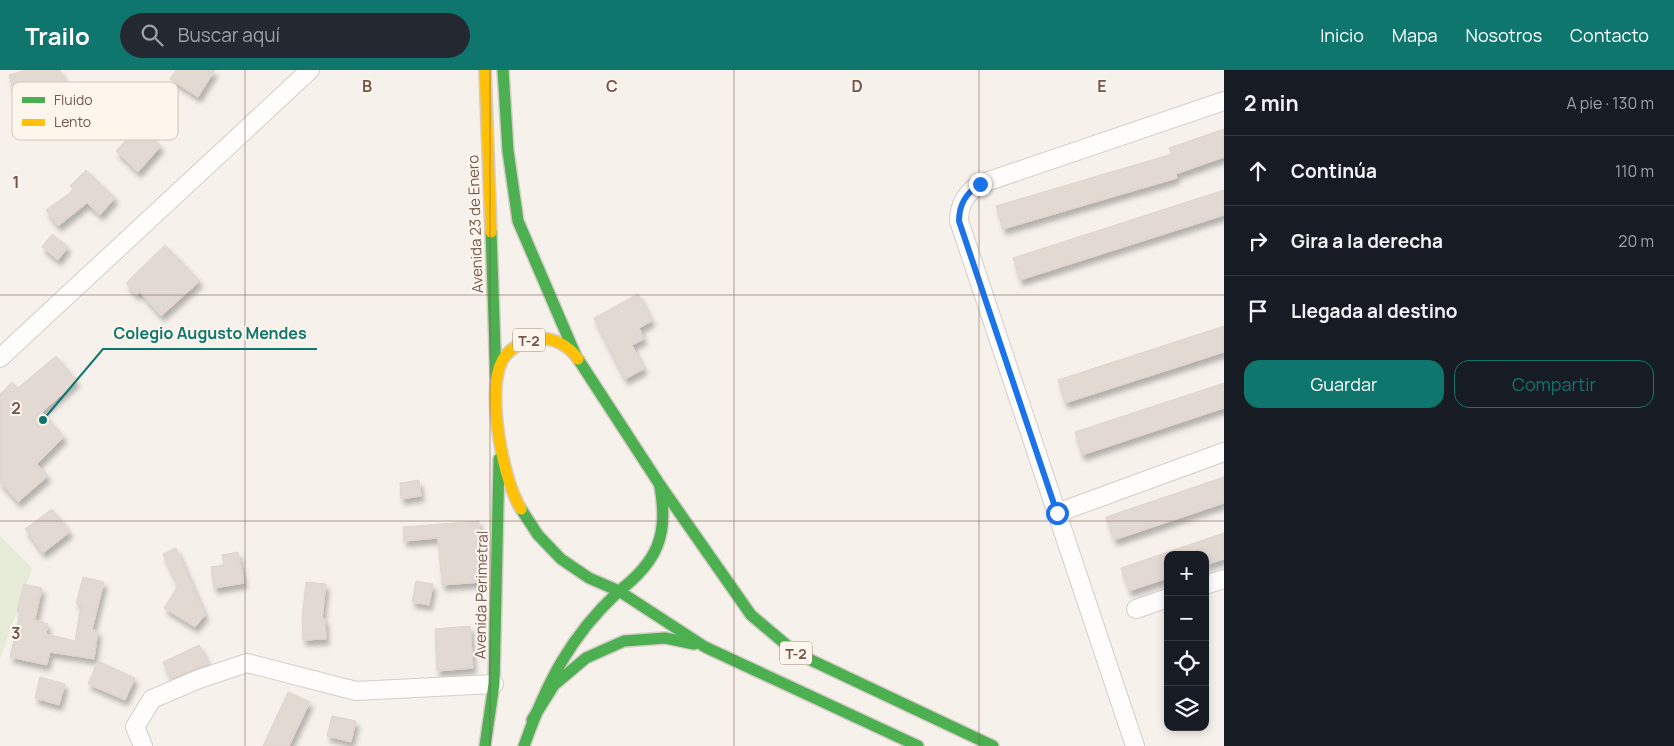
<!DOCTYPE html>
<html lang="es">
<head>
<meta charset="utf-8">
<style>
	body { margin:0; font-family:Manrope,sans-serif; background:#242831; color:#f1f3f6 }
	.controls { position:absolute; right:15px; bottom:15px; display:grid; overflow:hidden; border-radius:10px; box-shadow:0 2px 8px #0003 }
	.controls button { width:45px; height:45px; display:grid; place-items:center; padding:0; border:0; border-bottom:1px solid #363941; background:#171b24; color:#f1f3f6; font:25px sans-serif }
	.stop { position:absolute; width:15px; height:15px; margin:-11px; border:4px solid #1a73e8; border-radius:50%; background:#fff }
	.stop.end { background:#1a73e8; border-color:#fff; box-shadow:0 1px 5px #0008 }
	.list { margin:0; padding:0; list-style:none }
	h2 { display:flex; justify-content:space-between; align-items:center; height:65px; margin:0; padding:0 20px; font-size:21px }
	h2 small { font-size:16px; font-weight:400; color:#9ea1a6 }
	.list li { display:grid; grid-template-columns:32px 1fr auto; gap:15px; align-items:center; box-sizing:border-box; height:70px; padding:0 20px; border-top:1px solid #363941 }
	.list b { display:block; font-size:19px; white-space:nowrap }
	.list em { font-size:16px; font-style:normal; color:#9ea1a6 }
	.actions { display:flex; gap:10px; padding:15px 20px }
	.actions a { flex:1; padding:11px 0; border:1px solid #0f766e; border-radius:15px; text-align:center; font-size:18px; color:#0f766e }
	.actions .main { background:#0f766e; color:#fff }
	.icon { flex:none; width:28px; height:28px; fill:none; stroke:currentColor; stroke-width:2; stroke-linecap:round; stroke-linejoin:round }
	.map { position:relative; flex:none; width:1224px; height:676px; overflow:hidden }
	header { display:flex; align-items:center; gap:30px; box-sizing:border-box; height:70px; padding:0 25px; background:#0f766e; color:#fff }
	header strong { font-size:24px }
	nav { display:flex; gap:28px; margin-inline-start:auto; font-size:18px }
	.search { width:350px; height:45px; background:#242831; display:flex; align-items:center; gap:12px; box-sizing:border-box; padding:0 18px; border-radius:28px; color:#9ea1a6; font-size:19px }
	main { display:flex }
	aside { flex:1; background:#171b24 }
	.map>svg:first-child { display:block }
	.green { fill:#e6ecd7 }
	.building { fill:#e3d9d3; stroke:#dfd4ce; filter:url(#shadow) }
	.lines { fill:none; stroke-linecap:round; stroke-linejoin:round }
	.street-casing { stroke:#d5cdc8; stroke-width:20 }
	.fast-casing { stroke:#d6cdc8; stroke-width:14 }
	.slow-casing { stroke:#d6cdc8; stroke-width:14 }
	.street { stroke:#fefdfc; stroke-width:18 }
	.fast { stroke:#4caf50; stroke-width:11 }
	.slow { stroke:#ffc107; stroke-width:11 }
	.route { stroke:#1a73e8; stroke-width:6 }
	.grid { fill:none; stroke:#73564d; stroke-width:1; stroke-opacity:0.55 }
	.labels { text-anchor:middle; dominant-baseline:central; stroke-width:4; stroke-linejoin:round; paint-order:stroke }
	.shield { fill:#fef6ed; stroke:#9d867d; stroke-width:1 }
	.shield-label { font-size:14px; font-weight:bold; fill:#73564d }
	.street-label { font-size:15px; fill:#73564d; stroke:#fef6ed }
	.key { fill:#fef6ed; stroke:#d4c6bd; stroke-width:1 }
	.key-label { font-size:14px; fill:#73564d }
	.grid-label { font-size:16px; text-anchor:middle; font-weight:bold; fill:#73564d; stroke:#fef6ed; stroke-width:4; stroke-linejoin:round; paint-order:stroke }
	.leader { fill:none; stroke:#0f766e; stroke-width:2 }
	.callout-dot { fill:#0f766e; stroke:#fef6ed; stroke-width:2 }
	.callout-label { font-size:16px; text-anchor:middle; font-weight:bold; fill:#0f766e; stroke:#fef6ed; stroke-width:4; stroke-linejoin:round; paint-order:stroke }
</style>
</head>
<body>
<header>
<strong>Trailo</strong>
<div class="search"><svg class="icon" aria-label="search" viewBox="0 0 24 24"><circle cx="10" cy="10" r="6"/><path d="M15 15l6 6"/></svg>Buscar aquí</div>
<nav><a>Inicio</a><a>Mapa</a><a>Nosotros</a><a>Contacto</a></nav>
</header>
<main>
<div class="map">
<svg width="1224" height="676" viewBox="0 0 1224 676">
	<defs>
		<filter id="shadow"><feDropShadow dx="3" dy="5.5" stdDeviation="2.5" flood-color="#0004"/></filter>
	</defs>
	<rect width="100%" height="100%" fill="#f6f1eb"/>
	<path class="green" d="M0 466 32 498 0 589Z"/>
	<g class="building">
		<path d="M26 0H60L65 13 37 25 38 29 17 34 9 5Z"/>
		<path d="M176 0H215L198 27 170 9Z"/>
		<path d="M139 56 161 76 138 102 116 81Z"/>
		<path d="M1224 59V87L1176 104 1177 108 1003 159 996 136 1172 84 1169 78Z"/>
		<path d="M86 100 115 128 100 145 87 133 58 156 46 140 74 120 70 116Z"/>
		<path d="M1224 120V145L1020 210 1013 188Z"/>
		<path d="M52 164 68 177 58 190 42 177Z"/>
		<path d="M165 175 200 211 161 246 140 222 136 225 126 213Z"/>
		<path d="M638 224 652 251 639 258 644 269 632 275 644 299 625 309 594 248Z"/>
		<path d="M1224 256V282L1065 333 1058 310Z"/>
		<path d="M56 286 77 311 42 342 64 367 37 394 48 406 18 432 0 412V324L12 312 18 318Z"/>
		<path d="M1224 313V338L1082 385 1075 362Z"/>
		<path d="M1224 407V433L1114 470 1106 447Z"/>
		<path d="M419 410 421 426 401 429 400 413Z"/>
		<path d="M52 439 70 462 43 483 25 459Z"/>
		<path d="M479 451 482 512 442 515 438 468 404 471 403 457Z"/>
		<path d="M1224 463V489L1205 495V485H1168V482Z"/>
		<path d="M176 478 205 545 195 557 164 538 178 516 163 484Z"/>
		<path d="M238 482 244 513 214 518 211 497 224 495 222 485Z"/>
		<path d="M1168 482V508L1129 521 1121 498Z"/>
		<path d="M83 507 104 512 92 560 98 561 94 589 50 582 47 595 10 587 20 543 17 542 24 514 42 518 35 550 48 554 46 564 75 571 81 535 76 534Z"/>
		<path d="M416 511 433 514 429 535 412 532Z"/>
		<path d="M306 512 326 514 322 549H325L326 569 303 570 302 550Z"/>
		<path d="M470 556 473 598 437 601 435 559Z"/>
		<path d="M199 575 208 594 171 609 163 592Z"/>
		<path d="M98 591 135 608 125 630 88 614Z"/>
		<path d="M40 607 65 614 59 635 35 628Z"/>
		<path d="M288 622 310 632 289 676H263Z"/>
		<path d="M332 646 356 651 351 672 327 666Z"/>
	</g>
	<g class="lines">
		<g class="street-casing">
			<g id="street">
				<path d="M0 288 310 0"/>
				<path d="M1057 443 1224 382"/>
				<path d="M1205 515 1224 509"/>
				<path d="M1136 539 1168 528"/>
				<path d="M143 676 135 657 152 629 199 609 247 593 356 621 494 614"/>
				<path d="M1135 676 959 151C959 134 966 123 980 114L1224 31"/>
			</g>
		</g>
		<g class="fast-casing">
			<g id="fast">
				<path d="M503 0 508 81 518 151 576 286"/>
				<path d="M491 162 496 308"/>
				<path d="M578 289 660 415 751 545 796 583 993 676"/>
				<path d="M521 439 538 465 561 489 589 508 619 521 705 577 918 676"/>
				<path d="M619 521C657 492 669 465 660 417"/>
				<path d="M532 650 554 615 586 588 624 571 665 568 694 574"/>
				<path d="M485 676 494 614 499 389"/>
				<path d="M524 676C546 614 570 566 619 521"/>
			</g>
		</g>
		<g class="slow-casing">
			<g id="slow">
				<path d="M485 0 491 162"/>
				<path d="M521 439C503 411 486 321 502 291 510 276 524 271 539 269 554 267 570 277 578 289"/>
			</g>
		</g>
		<use href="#street" class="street"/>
		<use href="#fast" class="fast"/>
		<use href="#slow" class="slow"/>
	</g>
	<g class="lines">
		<path class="route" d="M980 114C966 123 959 134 959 151L1057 443"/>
	</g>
	<path class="grid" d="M245 0V676M490 0V676M734 0V676M979 0V676M0 225H1224M0 451H1224"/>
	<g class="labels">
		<g class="shield">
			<rect x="513" y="258.5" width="32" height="23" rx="4"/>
			<rect x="780" y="571.5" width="32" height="23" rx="4"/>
		</g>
		<g class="shield-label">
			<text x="529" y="270">T-2</text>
			<text x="796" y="583">T-2</text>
		</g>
		<g class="street-label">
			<text transform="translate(475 154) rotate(-92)">Avenida 23 de Enero</text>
			<text transform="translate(481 525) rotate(-89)">Avenida Perimetral</text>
		</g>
	</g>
	<rect x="12" y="12" width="166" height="58" rx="8" class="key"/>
	<rect x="22" y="27" width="23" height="6" fill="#4caf50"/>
	<rect x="22" y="49" width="23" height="7" fill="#ffc107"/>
	<g class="key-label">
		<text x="54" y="35">Fluido</text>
		<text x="54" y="57">Lento</text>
	</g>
	<g class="grid-label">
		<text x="367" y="22">B</text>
		<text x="612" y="22">C</text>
		<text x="857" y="22">D</text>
		<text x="1102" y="22">E</text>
		<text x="16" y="118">1</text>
		<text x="16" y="344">2</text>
		<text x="16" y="569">3</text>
	</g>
	<path class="leader" d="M43 350L103 279H317"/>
	<circle class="callout-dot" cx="43" cy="350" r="5"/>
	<g class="callout-label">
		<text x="210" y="269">Colegio Augusto Mendes</text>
	</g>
</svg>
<div class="controls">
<button>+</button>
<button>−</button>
<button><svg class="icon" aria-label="locate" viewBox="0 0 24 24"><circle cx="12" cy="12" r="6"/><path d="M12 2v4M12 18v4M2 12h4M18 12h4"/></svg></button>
<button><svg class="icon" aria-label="layers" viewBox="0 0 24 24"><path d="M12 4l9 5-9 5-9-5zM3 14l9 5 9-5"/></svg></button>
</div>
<div class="stop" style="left:1057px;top:443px"></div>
<div class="stop end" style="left:980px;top:114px"></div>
</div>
<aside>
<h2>2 min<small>A pie · 130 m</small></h2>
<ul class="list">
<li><svg class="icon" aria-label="ahead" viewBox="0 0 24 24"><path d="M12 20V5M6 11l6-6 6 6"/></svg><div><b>Continúa</b></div><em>110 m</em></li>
<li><svg class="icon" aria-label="right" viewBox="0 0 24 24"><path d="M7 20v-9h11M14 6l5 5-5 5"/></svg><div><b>Gira a la derecha</b></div><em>20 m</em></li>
<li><svg class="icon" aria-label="arrive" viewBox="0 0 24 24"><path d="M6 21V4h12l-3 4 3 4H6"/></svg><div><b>Llegada al destino</b></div></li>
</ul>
<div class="actions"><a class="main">Guardar</a><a>Compartir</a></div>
</aside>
</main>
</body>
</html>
